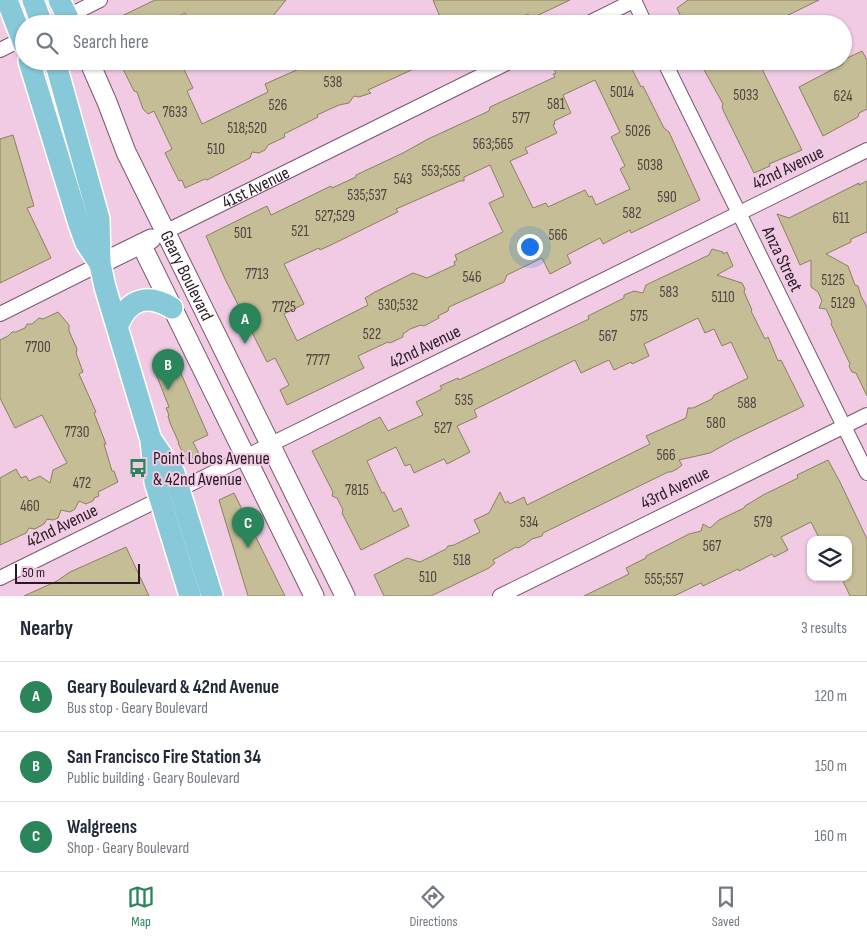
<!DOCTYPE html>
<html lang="en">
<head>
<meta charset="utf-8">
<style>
	body { margin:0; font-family:"Sofia Sans Condensed",sans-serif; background:#f2f2f3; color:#1f2937 }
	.controls { position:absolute; right:15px; bottom:15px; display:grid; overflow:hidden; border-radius:10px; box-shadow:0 1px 4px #0004 }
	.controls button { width:45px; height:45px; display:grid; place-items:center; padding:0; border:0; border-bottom:1px solid #e0e1e3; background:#fff; color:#1f2937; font:25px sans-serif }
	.scale { position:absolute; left:15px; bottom:12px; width:125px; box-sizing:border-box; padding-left:5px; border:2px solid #281a23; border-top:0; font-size:14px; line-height:18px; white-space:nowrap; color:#281a23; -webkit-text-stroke:4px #f1cbe4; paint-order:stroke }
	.you { position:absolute; left:529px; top:246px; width:18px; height:18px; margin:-12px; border:4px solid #fff; border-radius:50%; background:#1a73e8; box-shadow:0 0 0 8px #1a73e833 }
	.badge { display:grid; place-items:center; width:32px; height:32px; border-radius:50%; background:#2a855b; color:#fff; font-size:16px; font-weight:700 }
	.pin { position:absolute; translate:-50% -41px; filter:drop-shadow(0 1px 2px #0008) }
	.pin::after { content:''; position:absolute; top:26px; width:18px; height:15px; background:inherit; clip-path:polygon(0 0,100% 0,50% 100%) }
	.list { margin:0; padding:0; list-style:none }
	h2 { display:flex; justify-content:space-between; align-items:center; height:65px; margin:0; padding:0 20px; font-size:21px }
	h2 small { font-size:16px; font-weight:400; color:#747a83 }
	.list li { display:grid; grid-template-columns:32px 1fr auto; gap:15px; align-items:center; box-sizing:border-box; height:70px; padding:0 20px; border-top:1px solid #e0e1e3 }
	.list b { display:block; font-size:19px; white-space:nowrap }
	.list p { margin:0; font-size:16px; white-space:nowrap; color:#747a83 }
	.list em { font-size:16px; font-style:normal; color:#747a83 }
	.icon { flex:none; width:28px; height:28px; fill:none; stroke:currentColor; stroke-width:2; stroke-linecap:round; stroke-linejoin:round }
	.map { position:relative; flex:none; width:867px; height:596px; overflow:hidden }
	.search { position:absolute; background:#fff; box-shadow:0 1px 4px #0004; left:15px; right:15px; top:15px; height:55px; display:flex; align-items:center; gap:12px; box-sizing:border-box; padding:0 18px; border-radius:28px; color:#747a83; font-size:19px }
	.sheet { height:275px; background:#fff }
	nav { display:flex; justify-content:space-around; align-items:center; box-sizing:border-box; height:70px; border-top:1px solid #e0e1e3; background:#fff; font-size:14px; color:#747a83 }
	nav a { display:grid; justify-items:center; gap:2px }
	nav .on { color:#2a855b }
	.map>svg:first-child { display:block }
	.building { fill:#c4bd96; stroke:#88815d; fill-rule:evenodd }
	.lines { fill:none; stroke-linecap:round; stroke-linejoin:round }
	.street-casing { stroke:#79586e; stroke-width:16 }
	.secondary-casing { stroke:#79586e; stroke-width:21 }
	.primary-casing { stroke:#fff; stroke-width:24 }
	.street { stroke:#fff; stroke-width:14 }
	.secondary { stroke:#fff; stroke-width:19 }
	.primary { stroke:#87c8d9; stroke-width:21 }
	.labels { text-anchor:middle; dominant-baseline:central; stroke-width:4; stroke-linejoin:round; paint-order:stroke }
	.number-label { font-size:15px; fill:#4f4340 }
	.street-label { font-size:18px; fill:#281a23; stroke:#f1cbe4 }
	.poi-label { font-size:18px; fill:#281a23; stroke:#f1cbe4; text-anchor:start }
</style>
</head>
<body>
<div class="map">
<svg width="867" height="596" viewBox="0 0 867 596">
	<rect width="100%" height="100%" fill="#f1cbe4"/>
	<g class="building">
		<path d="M155 0H286L273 16 256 24H190L185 13 163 24H105Z"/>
		<path d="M433 0H570L530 19 528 14 510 23 509 21 504 24H443Z"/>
		<path d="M688 0H819L772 23 768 16 753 24H684L677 8Z"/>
		<path d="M862 51 867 60V109L859 113 858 117 823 136 799 87 843 64V60Z"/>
		<path d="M119 61H180L193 88 187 91 202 124 268 92 265 84 317 61H431L368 90 371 93 359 97 354 96 349 103 339 105 317 115 318 117 284 134 285 137 268 145 265 150 259 153 252 152 250 158 207 180 205 179 185 188 182 180 179 181 165 153 172 149 154 111 148 114 143 109 137 92 134 91Z"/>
		<path d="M570 61H628L641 87 643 86 664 128 669 132 700 200 631 233 630 230 603 244 600 238 567 255 571 263 550 274 542 258 507 275 504 282 449 307 448 311 438 316 439 318 424 326 421 325 410 329 403 334V337L390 343 388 342 358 356 364 368 287 405 280 390 289 385 275 358 267 362 225 279 206 236 267 206 271 215 331 186 332 188 356 177V175L403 153 428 139 489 111 490 107 555 77 553 74 556 73 554 69ZM595 80 620 132 611 137 625 166 620 169 630 189 596 205 592 196 589 197 585 190 548 207 546 203 533 208 510 161 528 153 525 148 557 133 553 125 555 124 554 121 571 113 563 95ZM490 165 504 196 489 203 503 232 455 255 457 260 454 262 455 265 427 278 413 273 375 292 365 298 368 305 297 341 284 314 304 304 284 264 319 248 320 250 335 243 398 212 396 209 460 181H464V177Z"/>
		<path d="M705 61H760L764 69 763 71 802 150 769 164 770 166 754 173 724 112 722 107 723 104 703 68Z"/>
		<path d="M13 135 34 206 27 208 51 258 0 283V139Z"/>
		<path d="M867 181V232L851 239V242L826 254 848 266 855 285 858 286 861 296 867 307V396L856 373 852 372 849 366 850 364 831 324 832 322 826 309 819 308 822 301 818 292 811 287V260L800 265 777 214 789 218 859 183V185Z"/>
		<path d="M712 249 723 252V254L727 252 733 266 717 275 742 283 745 289 744 292 752 310 751 311 765 339 768 337 778 361 781 360 804 406 733 440 710 453 679 460 682 465 677 469 671 472H668L543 533 542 536 532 539 524 545 518 548 516 547 493 560 495 563 489 568 431 596H384L374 575 407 558 420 562 446 549 448 546 454 545 480 532 474 520 489 513 500 492 505 503 508 501 510 504 524 497 527 505 650 444 646 436 686 418 688 408H693L712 399 714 395 748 378 731 342 722 346 714 329 705 333 698 318 644 344 649 356 632 364 631 362 614 370 609 360 581 373 575 360 474 410 477 417 457 426 470 452 447 464 444 459 414 473 410 464 405 466 396 447 367 461 382 493 384 492 394 512 401 508 409 526 361 550 342 513 343 510 337 498 332 496 333 492 312 451 380 417 388 431 423 415 416 402 442 389 440 386 458 378 459 380 589 319 588 316 624 298V295L634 291 643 293 646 285 709 255Z"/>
		<path d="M58 312 69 325V331L77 349 76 353 83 372 79 374 96 412 94 413 106 444H104L112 471H114L118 482 98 492 99 496 94 498 93 501 86 504 79 501 75 509 70 512 61 510 58 518 53 520 47 519 44 524 35 529 29 528 26 533 0 545V478L16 469 21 478 26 476 29 481 40 476 50 483 53 470 67 463 42 415 15 428 0 398V340L8 336 12 332H16L25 328 27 324H32L39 318 43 319Z"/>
		<path d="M176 366 178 370 179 369 208 435 193 442 199 454 187 461 178 443H179L170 423 168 416 169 415 166 408 169 407 156 374Z"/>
		<path d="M828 460 840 482 867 539V596H850L841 577H848V540H820L811 522 781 537 788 550 774 557 772 554 739 571 738 569 703 586 701 583 674 596H584L629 574 626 568 646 558V556L689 534 701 531 703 524 710 528 719 520 744 508 745 506 763 495 798 478 797 475Z"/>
		<path d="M234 493 285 596H248L219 500Z"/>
		<path d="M126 547 149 596H24L57 581 70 572Z"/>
	</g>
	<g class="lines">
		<g class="street-casing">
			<g id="street">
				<path d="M634 0 645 24"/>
				<path d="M52 24 100 0"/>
				<path d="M587 24 635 0"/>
				<path d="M0 50 24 38"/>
				<path d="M664 61 867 473"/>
				<path id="s1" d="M165 232 511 61"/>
				<path d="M0 314 100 264"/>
				<path d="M0 578 867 150"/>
				<path d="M500 596 867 415"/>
			</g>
		</g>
		<g class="secondary-casing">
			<g id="secondary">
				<path id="s2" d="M89 61 107 102 126 152 345 596"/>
				<path d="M141 244 314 596"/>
				<path d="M100 264 151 239"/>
			</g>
		</g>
		<g class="primary-casing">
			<g id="primary">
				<path d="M7 0 24 44"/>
				<path d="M33 0 42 24"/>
				<path d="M59 0 67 16"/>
				<path d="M29 61 79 224 86 243 100 264"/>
				<path d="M55 61 99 219 100 264 105 287 151 440 155 482 190 596"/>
				<path d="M118 325C128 299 148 293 172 308"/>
				<path d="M152 441 174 473 212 596"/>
			</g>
		</g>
		<use href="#street" class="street"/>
		<use href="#secondary" class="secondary"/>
		<use href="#primary" class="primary"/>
	</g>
	<defs>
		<g id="bus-bare" transform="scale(1.5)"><path d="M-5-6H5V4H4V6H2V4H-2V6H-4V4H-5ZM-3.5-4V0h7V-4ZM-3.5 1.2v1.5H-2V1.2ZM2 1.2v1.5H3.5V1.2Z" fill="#2a855b" stroke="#f1cbe4" stroke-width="2.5" paint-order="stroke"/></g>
	</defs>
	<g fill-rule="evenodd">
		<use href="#bus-bare" x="138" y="468"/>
	</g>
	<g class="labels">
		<g class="number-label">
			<text x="333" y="82">538</text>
			<text x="622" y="92">5014</text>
			<text x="746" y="95">5033</text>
			<text x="843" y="96">624</text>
			<text x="556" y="104">581</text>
			<text x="278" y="105">526</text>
			<text x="175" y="112">7633</text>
			<text x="521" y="118">577</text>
			<text x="247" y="128">518;520</text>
			<text x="638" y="131">5026</text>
			<text x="493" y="144">563;565</text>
			<text x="216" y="149">510</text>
			<text x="650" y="165">5038</text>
			<text x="441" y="171">553;555</text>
			<text x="403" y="179">543</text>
			<text x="367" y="195">535;537</text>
			<text x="667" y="197">590</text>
			<text x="632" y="213">582</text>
			<text x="335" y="216">527;529</text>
			<text x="841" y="218">611</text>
			<text x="300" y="231">521</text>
			<text x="243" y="233">501</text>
			<text x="558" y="235">566</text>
			<text x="257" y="274">7713</text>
			<text x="472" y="277">546</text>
			<text x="833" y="280">5125</text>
			<text x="669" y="292">583</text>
			<text x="723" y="297">5110</text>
			<text x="843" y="303">5129</text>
			<text x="398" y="305">530;532</text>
			<text x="284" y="307">7725</text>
			<text x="639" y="316">575</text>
			<text x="372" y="334">522</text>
			<text x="608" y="336">567</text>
			<text x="38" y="347">7700</text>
			<text x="318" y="360">7777</text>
			<text x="464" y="400">535</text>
			<text x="747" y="403">588</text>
			<text x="716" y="423">580</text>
			<text x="443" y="428">527</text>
			<text x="77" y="432">7730</text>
			<text x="666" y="455">566</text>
			<text x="82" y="483">472</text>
			<text x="357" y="490">7815</text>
			<text x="30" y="506">460</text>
			<text x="529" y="522">534</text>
			<text x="763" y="522">579</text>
			<text x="712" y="546">567</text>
			<text x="462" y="560">518</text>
			<text x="428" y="577">510</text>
			<text x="664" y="579">555;557</text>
		</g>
		<g class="street-label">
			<text transform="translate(788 168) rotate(-26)">42nd Avenue</text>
			<text stroke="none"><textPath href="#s1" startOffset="101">41st Avenue</textPath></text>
			<text transform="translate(782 259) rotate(64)">Anza Street</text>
			<text stroke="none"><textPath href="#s2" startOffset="236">Geary Boulevard</textPath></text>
			<text transform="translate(425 347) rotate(-26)">42nd Avenue</text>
			<text transform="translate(675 488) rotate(-26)">43rd Avenue</text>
			<text transform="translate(62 526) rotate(-26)">42nd Avenue</text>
		</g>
		<g class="poi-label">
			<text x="153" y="458">Point Lobos Avenue<tspan x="153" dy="21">&amp; 42nd Avenue</tspan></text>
		</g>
	</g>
</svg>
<div class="controls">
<button><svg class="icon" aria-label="layers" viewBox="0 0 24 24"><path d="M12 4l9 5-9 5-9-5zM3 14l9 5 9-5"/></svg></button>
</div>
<div class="scale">50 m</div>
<div class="you"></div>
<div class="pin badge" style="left:245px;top:344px">A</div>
<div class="pin badge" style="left:168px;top:390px">B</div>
<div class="pin badge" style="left:248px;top:548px">C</div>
<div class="search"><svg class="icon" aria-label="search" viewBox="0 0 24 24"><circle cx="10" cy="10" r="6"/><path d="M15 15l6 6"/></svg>Search here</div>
</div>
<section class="sheet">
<h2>Nearby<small>3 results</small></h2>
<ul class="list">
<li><span class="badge">A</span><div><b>Geary Boulevard &amp; 42nd Avenue</b><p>Bus stop · Geary Boulevard</p></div><em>120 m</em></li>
<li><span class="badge">B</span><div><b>San Francisco Fire Station 34</b><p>Public building · Geary Boulevard</p></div><em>150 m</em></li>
<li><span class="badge">C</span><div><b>Walgreens</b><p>Shop · Geary Boulevard</p></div><em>160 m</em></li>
</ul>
</section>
<nav>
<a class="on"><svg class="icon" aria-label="map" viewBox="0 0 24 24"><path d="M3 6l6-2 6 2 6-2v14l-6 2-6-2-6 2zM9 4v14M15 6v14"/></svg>Map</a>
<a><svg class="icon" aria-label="directions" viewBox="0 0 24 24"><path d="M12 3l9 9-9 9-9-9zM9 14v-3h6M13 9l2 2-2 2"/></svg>Directions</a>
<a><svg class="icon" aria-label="saved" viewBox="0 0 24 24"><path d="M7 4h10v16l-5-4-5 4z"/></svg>Saved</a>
</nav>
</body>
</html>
